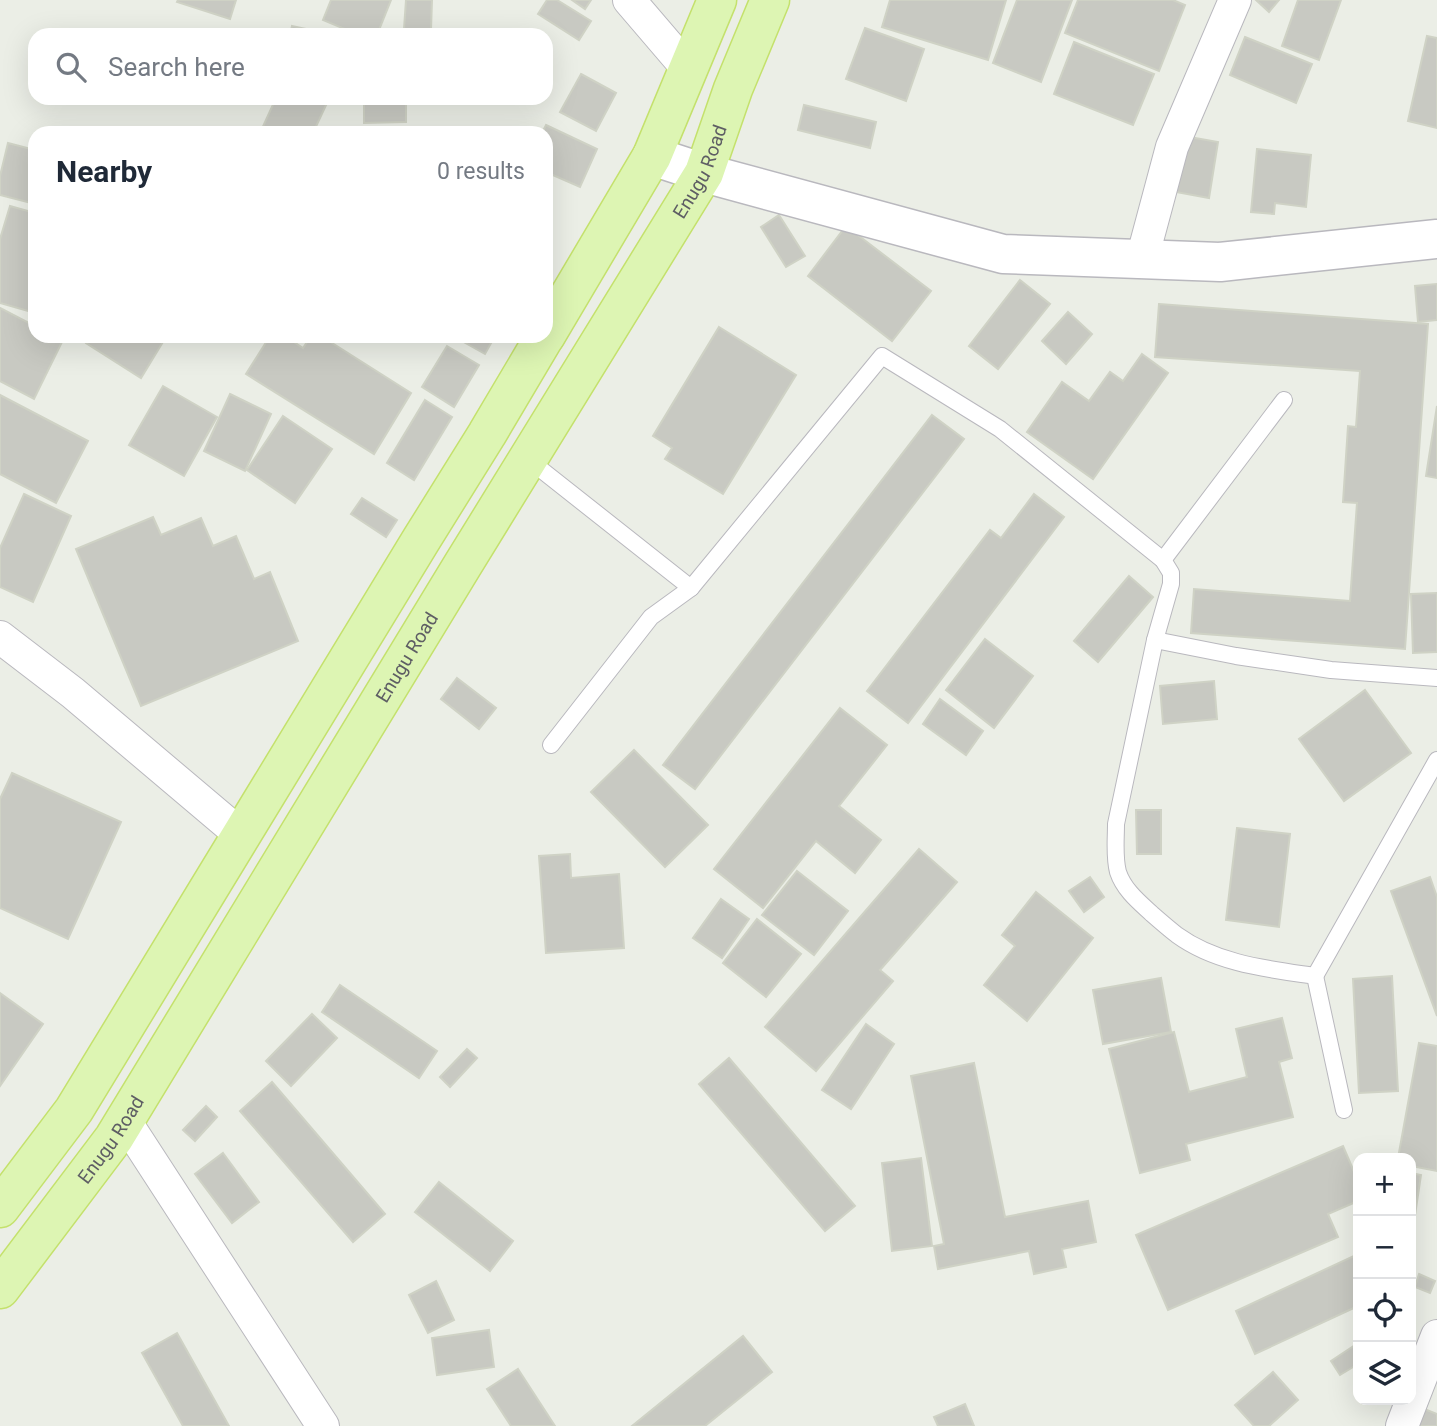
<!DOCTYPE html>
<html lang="en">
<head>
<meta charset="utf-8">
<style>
	body { margin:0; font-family:Roboto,sans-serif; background:#f6f6f7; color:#1f2937 }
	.controls { position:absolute; right:21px; bottom:21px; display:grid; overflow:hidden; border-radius:14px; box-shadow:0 7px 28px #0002 }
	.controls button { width:63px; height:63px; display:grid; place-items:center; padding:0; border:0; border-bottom:2px solid #e0e1e3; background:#fff; color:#1f2937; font:35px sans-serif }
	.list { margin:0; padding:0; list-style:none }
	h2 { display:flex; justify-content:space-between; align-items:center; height:91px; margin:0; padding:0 28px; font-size:30px }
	h2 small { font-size:23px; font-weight:400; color:#747a83 }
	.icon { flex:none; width:38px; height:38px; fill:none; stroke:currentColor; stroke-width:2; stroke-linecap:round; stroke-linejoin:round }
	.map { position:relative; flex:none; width:1437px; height:1426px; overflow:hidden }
	.search { position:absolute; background:#fff; box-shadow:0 7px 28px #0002; left:28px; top:28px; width:525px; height:77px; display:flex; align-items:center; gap:18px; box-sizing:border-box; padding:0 24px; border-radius:21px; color:#747a83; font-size:26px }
	.panel { position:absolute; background:#fff; box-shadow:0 7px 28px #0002; left:28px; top:126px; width:525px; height:217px; border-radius:21px }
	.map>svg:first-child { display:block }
	.building { fill:#c8c9c2; stroke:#cfd2c5; stroke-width:2 }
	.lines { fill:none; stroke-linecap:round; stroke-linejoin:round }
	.service-casing { stroke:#b9b8be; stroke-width:18 }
	.minor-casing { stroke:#b9b8be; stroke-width:34 }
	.tertiary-casing { stroke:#b9b8be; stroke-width:41 }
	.primary-casing { stroke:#c4e16c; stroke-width:41 }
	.service { stroke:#fff; stroke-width:16 }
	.minor { stroke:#fff; stroke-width:32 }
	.tertiary { stroke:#fff; stroke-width:38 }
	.primary { stroke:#ddf5b3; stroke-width:38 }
	.labels { text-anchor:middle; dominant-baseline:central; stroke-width:6; stroke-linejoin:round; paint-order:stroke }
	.street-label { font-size:19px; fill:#5e5e64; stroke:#fff }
</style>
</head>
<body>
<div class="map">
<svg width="1437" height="1426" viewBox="0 0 1437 1426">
	<rect width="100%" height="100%" fill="#ebeee6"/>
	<g class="building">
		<path d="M178 0H236L230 19 177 2Z"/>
		<path d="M331 0H391L377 35H359L323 20Z"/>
		<path d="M406 0H432L431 30 404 29Z"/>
		<path d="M547 0H557L591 21 579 40 538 14Z"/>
		<path d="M572 0H591L585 9Z"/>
		<path d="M890 0H1006L988 60 882 27Z"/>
		<path d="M1017 0H1072L1041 82 993 63Z"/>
		<path d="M1078 0H1173L1185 5 1159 71 1065 33Z"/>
		<path d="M1256 0H1279L1269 12Z"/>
		<path d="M1298 0H1341L1319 60 1282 46Z"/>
		<path d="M292 26 334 35H290Z"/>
		<path d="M865 28 924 49 906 101 846 79Z"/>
		<path d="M1427 36 1437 38V128L1408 121Z"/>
		<path d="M1245 37 1312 64 1296 103 1230 75Z"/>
		<path d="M1074 42 1154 74 1133 125 1054 94Z"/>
		<path d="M581 74 616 93 596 131 560 112Z"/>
		<path d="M276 98H316L327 103 313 133H260Z"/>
		<path d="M364 98H406V122L364 123Z"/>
		<path d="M804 105 876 122 870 148 798 130Z"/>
		<path d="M546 125 597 149 580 187 546 172V133H542Z"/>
		<path d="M1184 136 1218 142 1209 198 1176 192Z"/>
		<path d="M8 143 35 150V204L0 195V176Z"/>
		<path d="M1257 149 1311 155 1306 207 1275 203 1274 214 1251 212Z"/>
		<path d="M10 206 35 213V263L30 280 35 281V313L0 303V239Z"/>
		<path d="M779 215 805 256 786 267 761 227Z"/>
		<path d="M846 226 931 291 892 341 808 276Z"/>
		<path d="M1020 280 1050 304 998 369 969 346Z"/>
		<path d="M1437 284V320L1418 322 1415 286Z"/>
		<path d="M1159 304 1428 324 1405 649 1191 633 1194 589 1350 601 1357 503 1343 502 1348 426 1356 427 1360 371 1155 357Z"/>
		<path d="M0 308 35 326V336H56L63 340 34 399 0 381Z"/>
		<path d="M1068 312 1092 334 1066 364 1042 341Z"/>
		<path d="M719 327 796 375 723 494 665 459 672 448 653 436Z"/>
		<path d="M89 336H164L166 337 141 378 86 343Z"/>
		<path d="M270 336H285L303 348 311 336H321L411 393 374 454 246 374Z"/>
		<path d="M453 336H495L485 354Z"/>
		<path d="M447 346 479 365 454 407 422 387Z"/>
		<path d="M1142 354 1168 373 1093 479 1027 432 1062 382 1089 401 1110 372 1123 381Z"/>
		<path d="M163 386 217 417 184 476 129 445Z"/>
		<path d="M230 394 271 414 245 471 204 451Z"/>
		<path d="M0 395 88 441 56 503 0 474Z"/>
		<path d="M425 400 452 417 414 480 387 463Z"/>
		<path d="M1437 406V478L1426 476Z"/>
		<path d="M932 415 964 439 695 789 663 765Z"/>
		<path d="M283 416 332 449 295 503 247 470Z"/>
		<path d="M24 494 71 516 33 602 0 587V548Z"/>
		<path d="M1034 494 1064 517 908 723 867 691 990 530 1001 538Z"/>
		<path d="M362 498 397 520 386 537 351 514Z"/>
		<path d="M153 517 161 535 201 518 213 546 236 536 254 579 270 572 298 641 141 706 76 549Z"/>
		<path d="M1129 576 1153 597 1098 662 1074 641Z"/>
		<path d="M1437 593V652L1413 653 1411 594Z"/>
		<path d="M985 639 1033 676 994 728 946 690Z"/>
		<path d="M457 678 496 708 479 729 441 699Z"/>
		<path d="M1214 681 1217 719 1163 724 1160 686Z"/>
		<path d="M1365 690 1411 753 1344 801 1299 739Z"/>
		<path d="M940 699 983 731 966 755 923 724Z"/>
		<path d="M840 708 887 745 839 806 881 840 855 873 816 841 763 908 714 869Z"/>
		<path d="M634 750 708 825 665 867 591 792Z"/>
		<path d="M12 773 121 822 68 939 0 908V799Z"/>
		<path d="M1136 810H1161V854H1137Z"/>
		<path d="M1237 828 1290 834 1279 927 1226 920Z"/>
		<path d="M919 849 957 882 880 970 893 981 816 1071 765 1027Z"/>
		<path d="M570 854 571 878 619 874 624 948 546 953 539 856Z"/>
		<path d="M797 871 848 911 814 955 762 915Z"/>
		<path d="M1090 877 1104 897 1084 912 1069 891Z"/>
		<path d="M1430 877 1437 897V1016L1391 891Z"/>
		<path d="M1036 892 1093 938 1027 1021 984 985 1015 946 1002 935Z"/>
		<path d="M721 899 749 919 722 958 693 938Z"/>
		<path d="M757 919 801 954 766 997 723 963Z"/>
		<path d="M1392 976 1398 1091 1359 1093 1353 979Z"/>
		<path d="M1161 978 1171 1032 1103 1044 1093 990Z"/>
		<path d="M340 985 437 1051 419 1078 322 1012Z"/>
		<path d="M0 993 43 1024 0 1086Z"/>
		<path d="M312 1014 337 1038 291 1086 266 1061Z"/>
		<path d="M1282 1018 1292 1058 1279 1062 1293 1117 1186 1144 1190 1160 1140 1173 1109 1049 1174 1032 1189 1092 1247 1077 1236 1029Z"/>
		<path d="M866 1024 894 1044 851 1109 822 1090Z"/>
		<path d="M1419 1043 1437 1046V1171L1411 1166V1158H1398Z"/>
		<path d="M467 1049 477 1058 450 1087 440 1077Z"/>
		<path d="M729 1058 855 1206 825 1231 699 1084Z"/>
		<path d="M974 1063 1005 1217 1088 1201 1096 1242 1062 1249 1066 1267 1034 1274 1029 1251 938 1269 934 1246 944 1244 911 1076Z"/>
		<path d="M272 1082 385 1214 353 1242 240 1111Z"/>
		<path d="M206 1106 217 1117 195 1141 183 1130Z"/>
		<path d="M1343 1146 1358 1181V1201L1328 1214 1338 1237 1168 1310 1136 1235Z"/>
		<path d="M223 1153 259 1202 232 1223 195 1174Z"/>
		<path d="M921 1158 932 1246 892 1251 882 1163Z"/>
		<path d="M1411 1173 1421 1175 1411 1242Z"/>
		<path d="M439 1182 513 1241 490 1271 415 1212Z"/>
		<path d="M1358 1254V1306L1255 1354 1236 1311Z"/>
		<path d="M1419 1274 1435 1281 1430 1293 1415 1287Z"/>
		<path d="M436 1281 454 1320 428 1333 409 1295Z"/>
		<path d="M489 1330 494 1367 437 1375 432 1338Z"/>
		<path d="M177 1333 229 1426H183L142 1353Z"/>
		<path d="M743 1336 772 1372 705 1426H632Z"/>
		<path d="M1358 1343V1364L1340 1375 1331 1361Z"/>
		<path d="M518 1369 555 1426H511L487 1389Z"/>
		<path d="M1273 1372 1298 1400 1269 1426H1254L1235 1405Z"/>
		<path d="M965 1404 974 1426H938L934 1417Z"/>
		<path d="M1417 1406 1437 1414V1426H1409Z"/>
	</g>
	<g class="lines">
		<g class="service-casing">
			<g id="service">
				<path d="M529 460 691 588"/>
				<path d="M1163 560 1284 400"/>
				<path d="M1155 640 1236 656 1331 670 1437 678"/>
				<path d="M551 745 651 617 691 588 882 356 1000 429 1163 560 1171 573V584L1155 640 1116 824C1116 840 1114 857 1118 872 1124 890 1139 902 1152 914 1160 921 1168 928 1177 935 1217 964 1268 969 1315 976L1344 1110"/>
				<path d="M1315 976 1437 760"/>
			</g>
		</g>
		<g class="minor-casing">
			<g id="minor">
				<path d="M629 0 688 69"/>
				<path d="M1142 259 1172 147 1235 0"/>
				<path d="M0 637 73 693 241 835"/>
				<path d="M125 1121 323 1426"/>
				<path d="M1402 1426 1437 1336"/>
			</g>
		</g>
		<g class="tertiary-casing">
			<path id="tertiary" d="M652 156 704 173 1003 254 1220 262 1437 239"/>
		</g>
		<g class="primary-casing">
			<g id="primary">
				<path d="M546 335 652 156 717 0"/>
				<path d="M0 1208 74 1110 421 540 487 434 545 336"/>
				<path id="s1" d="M0 1289 114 1138 462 566 704 173 733 89 770 0"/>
			</g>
		</g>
		<use href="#service" class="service"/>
		<use href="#minor" class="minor"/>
		<use href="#tertiary" class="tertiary"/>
		<use href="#primary" class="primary"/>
	</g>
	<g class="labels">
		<g class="street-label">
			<text stroke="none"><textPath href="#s1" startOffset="1320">Enugu Road</textPath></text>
			<text stroke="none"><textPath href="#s1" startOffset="752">Enugu Road</textPath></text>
			<text stroke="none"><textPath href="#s1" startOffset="186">Enugu Road</textPath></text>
		</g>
	</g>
</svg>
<div class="controls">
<button>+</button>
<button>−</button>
<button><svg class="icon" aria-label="locate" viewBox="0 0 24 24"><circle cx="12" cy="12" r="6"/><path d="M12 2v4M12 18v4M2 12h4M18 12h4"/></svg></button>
<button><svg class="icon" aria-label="layers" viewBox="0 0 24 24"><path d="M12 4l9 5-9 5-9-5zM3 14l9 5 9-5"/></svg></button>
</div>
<div class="search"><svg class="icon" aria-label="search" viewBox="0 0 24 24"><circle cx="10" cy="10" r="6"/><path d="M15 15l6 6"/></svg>Search here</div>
<section class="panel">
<h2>Nearby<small>0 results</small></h2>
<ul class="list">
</ul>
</section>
</div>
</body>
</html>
